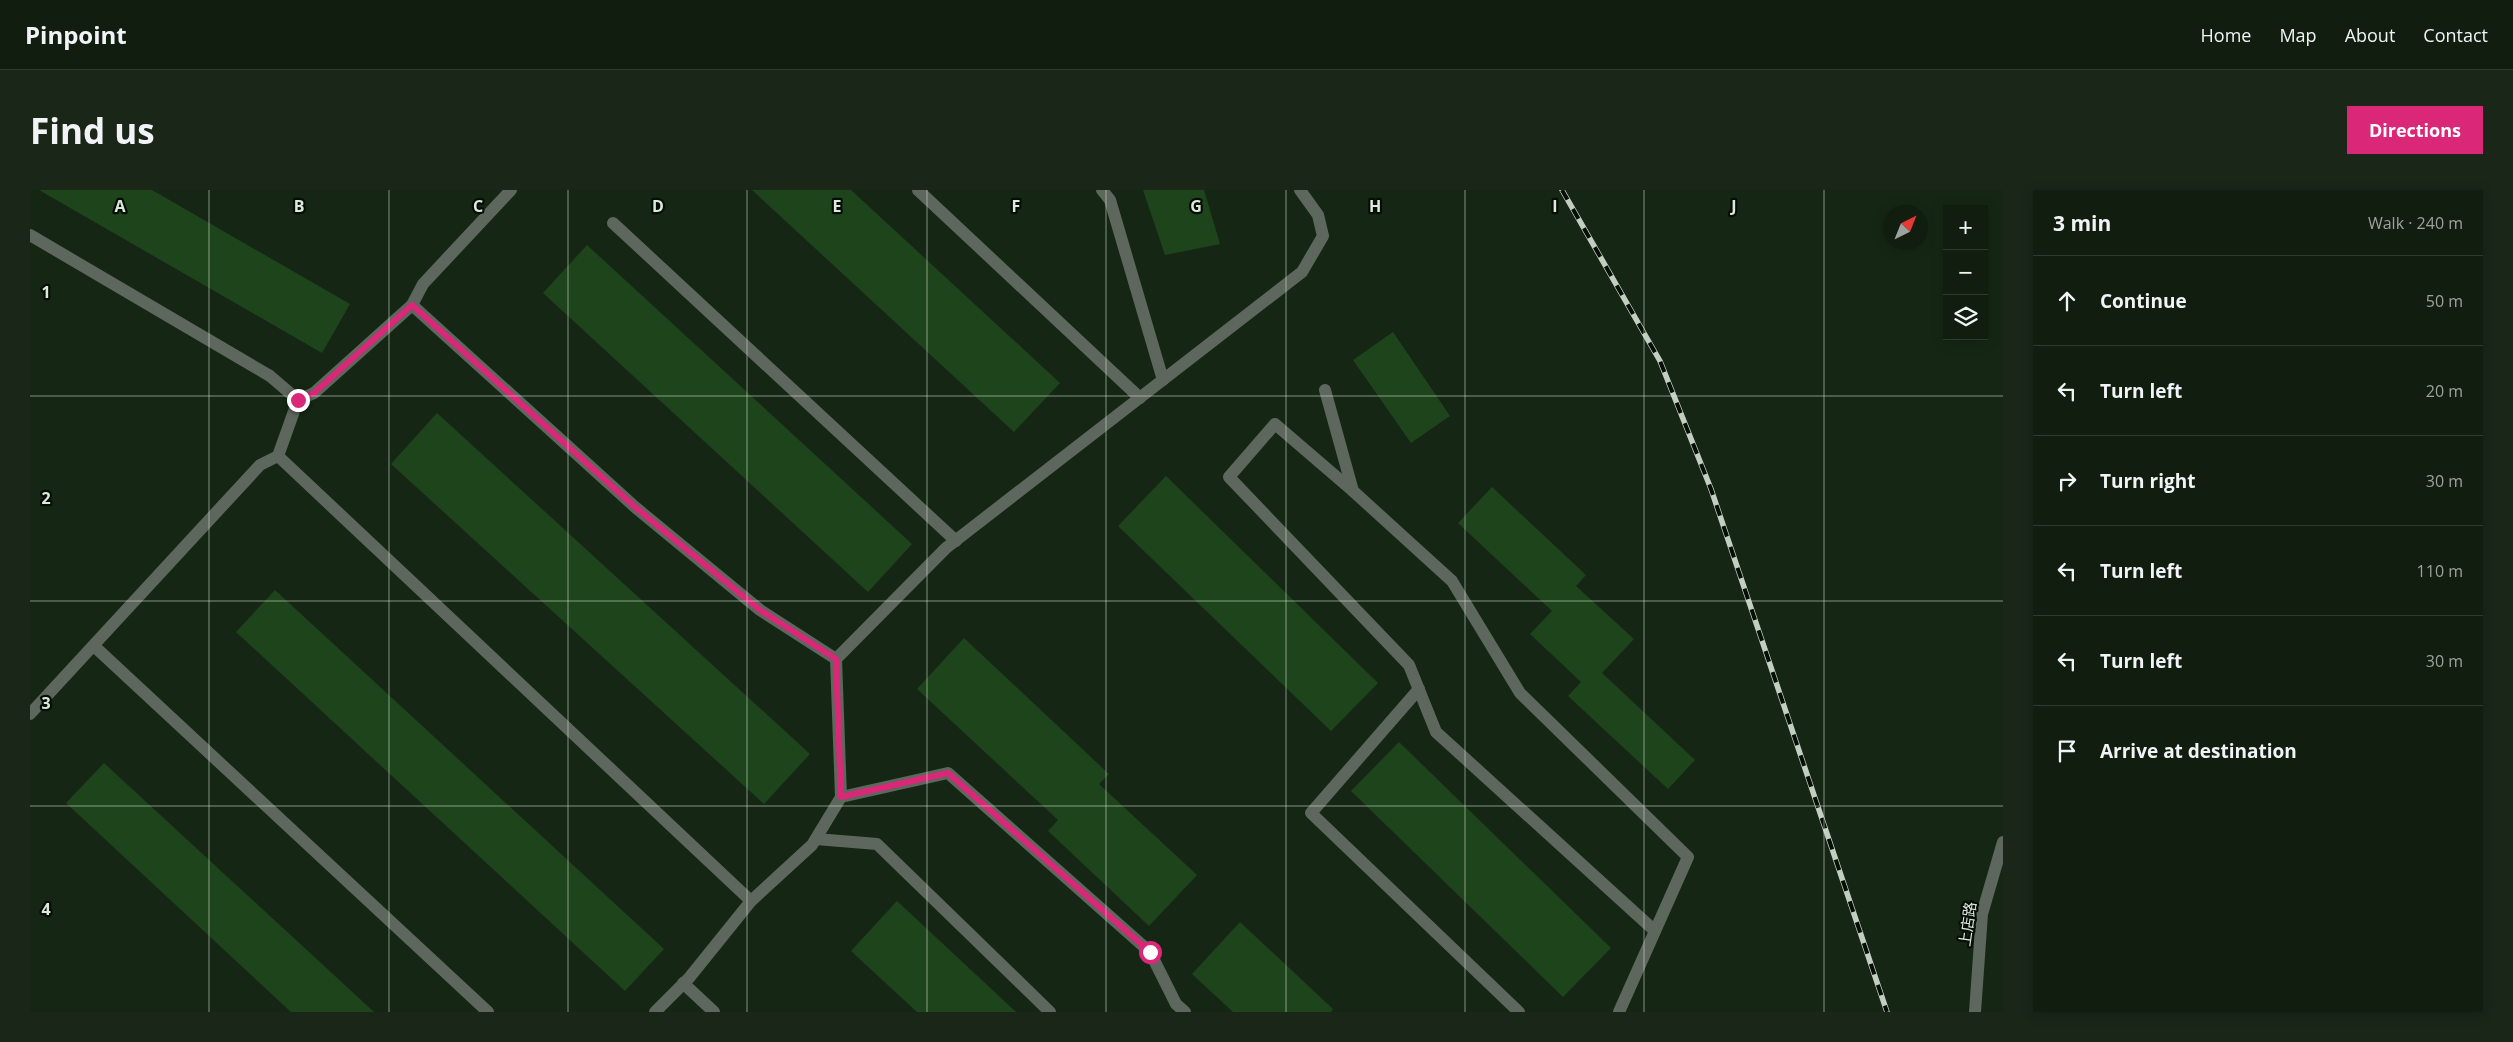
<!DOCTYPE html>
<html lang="en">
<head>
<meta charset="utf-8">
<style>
	body { margin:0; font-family:"Open Sans","Noto Sans SC",sans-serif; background:#192618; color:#f1f3f6 }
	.controls { position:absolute; right:15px; top:15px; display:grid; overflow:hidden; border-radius:0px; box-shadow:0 2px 12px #0003 }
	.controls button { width:45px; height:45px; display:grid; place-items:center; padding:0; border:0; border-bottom:1px solid #303b2f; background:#101d0f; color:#f1f3f6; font:25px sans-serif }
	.compass { position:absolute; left:1853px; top:15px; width:45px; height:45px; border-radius:50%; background:#101d0f; box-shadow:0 2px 12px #0003; rotate:43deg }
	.stop { position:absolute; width:15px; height:15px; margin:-11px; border:4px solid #db2777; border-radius:50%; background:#fff }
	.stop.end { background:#db2777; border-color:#fff; box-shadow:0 1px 5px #0008 }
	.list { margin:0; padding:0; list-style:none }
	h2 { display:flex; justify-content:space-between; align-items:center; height:65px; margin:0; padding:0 20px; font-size:21px }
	h2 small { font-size:16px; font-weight:400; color:#9ca29e }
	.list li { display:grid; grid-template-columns:32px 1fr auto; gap:15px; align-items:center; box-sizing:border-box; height:90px; padding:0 20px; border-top:1px solid #303b2f }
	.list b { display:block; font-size:19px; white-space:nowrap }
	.list em { font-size:16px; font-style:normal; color:#9ca29e }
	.icon { flex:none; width:28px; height:28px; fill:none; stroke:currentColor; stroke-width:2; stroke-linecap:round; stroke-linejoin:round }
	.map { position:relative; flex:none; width:1973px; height:822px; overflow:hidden; border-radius:0px }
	header { display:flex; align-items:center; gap:30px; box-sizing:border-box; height:70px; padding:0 25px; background:#101d0f; border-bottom:1px solid #303b2f }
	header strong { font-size:24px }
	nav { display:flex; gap:28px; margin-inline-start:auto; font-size:18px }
	.intro { display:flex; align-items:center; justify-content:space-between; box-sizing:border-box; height:120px; padding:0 30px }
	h1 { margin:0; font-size:35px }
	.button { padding:12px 22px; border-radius:0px; background:#db2777; color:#fff; font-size:18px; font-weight:700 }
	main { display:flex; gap:30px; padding:0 30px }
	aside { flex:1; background:#101d0f; border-radius:0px; box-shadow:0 2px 12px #0003 }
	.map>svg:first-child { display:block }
	.building { fill:#1e441b }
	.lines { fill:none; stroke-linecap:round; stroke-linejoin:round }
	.minor { stroke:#5e675d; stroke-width:12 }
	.rail-casing { stroke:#c2cec1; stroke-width:5.5 }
	.rail { stroke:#060d06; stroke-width:4; stroke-dasharray:11; stroke-linecap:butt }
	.route { stroke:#db2777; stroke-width:6 }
	.grid { fill:none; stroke:#dee9dd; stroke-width:1; stroke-opacity:0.55 }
	.labels { text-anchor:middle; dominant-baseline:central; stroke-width:4.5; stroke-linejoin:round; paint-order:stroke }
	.street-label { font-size:15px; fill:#dee9dd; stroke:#060d06 }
	.grid-label { font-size:16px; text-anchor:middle; font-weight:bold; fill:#dee9dd; stroke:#060d06; stroke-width:4.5; stroke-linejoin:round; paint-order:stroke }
</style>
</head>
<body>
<header>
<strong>Pinpoint</strong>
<nav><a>Home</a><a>Map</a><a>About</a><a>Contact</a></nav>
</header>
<div class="intro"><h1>Find us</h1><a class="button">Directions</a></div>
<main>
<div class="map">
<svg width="1973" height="822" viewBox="0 0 1973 822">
	<rect width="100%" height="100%" fill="#152714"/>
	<g class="building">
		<path d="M9 0H122L320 114 292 163Z"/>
		<path d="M722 0H821L1030 193 984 242Z"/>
		<path d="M1113 0H1174L1190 54 1135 65Z"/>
		<path d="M557 55 882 354 838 402 513 103Z"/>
		<path d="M1363 142 1420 226 1381 253 1323 170Z"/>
		<path d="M407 223 780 564 734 614 361 274Z"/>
		<path d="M1136 286 1348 493 1301 541 1088 336Z"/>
		<path d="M1462 297 1556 385 1546 396 1604 449 1572 483 1665 570 1638 599 1538 506 1551 492 1500 444 1522 421 1428 333Z"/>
		<path d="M245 400 634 759 595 801 206 442Z"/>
		<path d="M934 448 1079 584 1069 594 1167 685 1119 736 1018 641 1028 630 887 499Z"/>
		<path d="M1369 552 1581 758 1533 807 1321 601Z"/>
		<path d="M74 573 344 822H261L36 613Z"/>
		<path d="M867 711 986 822H887L821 761Z"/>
		<path d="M1210 732 1303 819 1301 822H1203L1162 784Z"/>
	</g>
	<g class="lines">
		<g class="minor">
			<path d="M888 0 1110 208"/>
			<path d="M1072 0 1080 10 1133 190"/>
			<path d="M583 33 926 351"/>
			<path d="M0 45 240 186 268 210"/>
			<path d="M382 115 605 317 730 420 806 469"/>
			<path d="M1295 200 1323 301 1422 391 1490 503 1658 667 1589 822"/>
			<path d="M248 266 721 711"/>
			<path d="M1323 301 1245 234 1199 287 1379 475 1406 542 1625 741"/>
			<path d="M64 456 458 822"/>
			<path d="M1389 499 1281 623 1489 822"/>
			<path d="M0 524 230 275 248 266 268 210 284 203 382 115 393 94 481 0"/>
			<path d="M811 607 918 583 1120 762 1146 814 1155 822"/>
			<path d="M786 649 847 654 1020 822"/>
			<path d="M653 793 684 822"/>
			<path d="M625 822 659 788 721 711 782 655 811 607 806 469 916 358 1272 82 1293 46 1288 25 1270 0"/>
			<path d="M1945 822 1952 724 1973 652"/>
		</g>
		<g class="rail-casing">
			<path id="rail" d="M1532 0 1630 171 1681 299 1857 822"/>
		</g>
		<use href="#rail" class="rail"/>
	</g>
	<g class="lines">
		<path class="route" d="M268 210 284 203 382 115 605 317 730 420 806 469 811 607 918 583 1120 762"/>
	</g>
	<path class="grid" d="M179 0V822M359 0V822M538 0V822M717 0V822M897 0V822M1076 0V822M1256 0V822M1435 0V822M1614 0V822M1794 0V822M0 206H1973M0 411H1973M0 616H1973"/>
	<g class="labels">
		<g class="street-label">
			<text transform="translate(1937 734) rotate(-82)">上店路</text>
		</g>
	</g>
	<g class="grid-label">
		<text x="90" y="22">A</text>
		<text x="269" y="22">B</text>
		<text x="448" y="22">C</text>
		<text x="628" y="22">D</text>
		<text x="807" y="22">E</text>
		<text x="986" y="22">F</text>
		<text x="1166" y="22">G</text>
		<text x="1345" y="22">H</text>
		<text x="1525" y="22">I</text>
		<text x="1704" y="22">J</text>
		<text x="16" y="108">1</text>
		<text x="16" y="314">2</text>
		<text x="16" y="519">3</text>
		<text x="16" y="725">4</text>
	</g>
</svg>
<div class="controls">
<button>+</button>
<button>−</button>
<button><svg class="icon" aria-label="layers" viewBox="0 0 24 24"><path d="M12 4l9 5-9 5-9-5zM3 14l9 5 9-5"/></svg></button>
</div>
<svg class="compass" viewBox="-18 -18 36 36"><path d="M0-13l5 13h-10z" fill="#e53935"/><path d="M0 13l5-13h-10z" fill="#9ca29e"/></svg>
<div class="stop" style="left:1120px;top:762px"></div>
<div class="stop end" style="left:268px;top:210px"></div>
</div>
<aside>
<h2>3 min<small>Walk · 240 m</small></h2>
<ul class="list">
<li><svg class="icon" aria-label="ahead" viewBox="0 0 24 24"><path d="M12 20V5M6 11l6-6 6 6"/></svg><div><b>Continue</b></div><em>50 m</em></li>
<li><svg class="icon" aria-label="left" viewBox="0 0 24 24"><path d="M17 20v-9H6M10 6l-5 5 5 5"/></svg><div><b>Turn left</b></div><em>20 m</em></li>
<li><svg class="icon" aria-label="right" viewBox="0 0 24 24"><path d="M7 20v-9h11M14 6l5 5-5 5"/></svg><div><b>Turn right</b></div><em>30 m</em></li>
<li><svg class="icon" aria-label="left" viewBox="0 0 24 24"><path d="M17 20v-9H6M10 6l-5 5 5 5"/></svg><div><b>Turn left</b></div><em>110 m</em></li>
<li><svg class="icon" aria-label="left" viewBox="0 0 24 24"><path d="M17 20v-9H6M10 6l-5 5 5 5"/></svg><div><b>Turn left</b></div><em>30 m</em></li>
<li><svg class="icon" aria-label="arrive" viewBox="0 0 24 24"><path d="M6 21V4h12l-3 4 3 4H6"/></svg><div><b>Arrive at destination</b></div></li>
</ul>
</aside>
</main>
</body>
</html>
